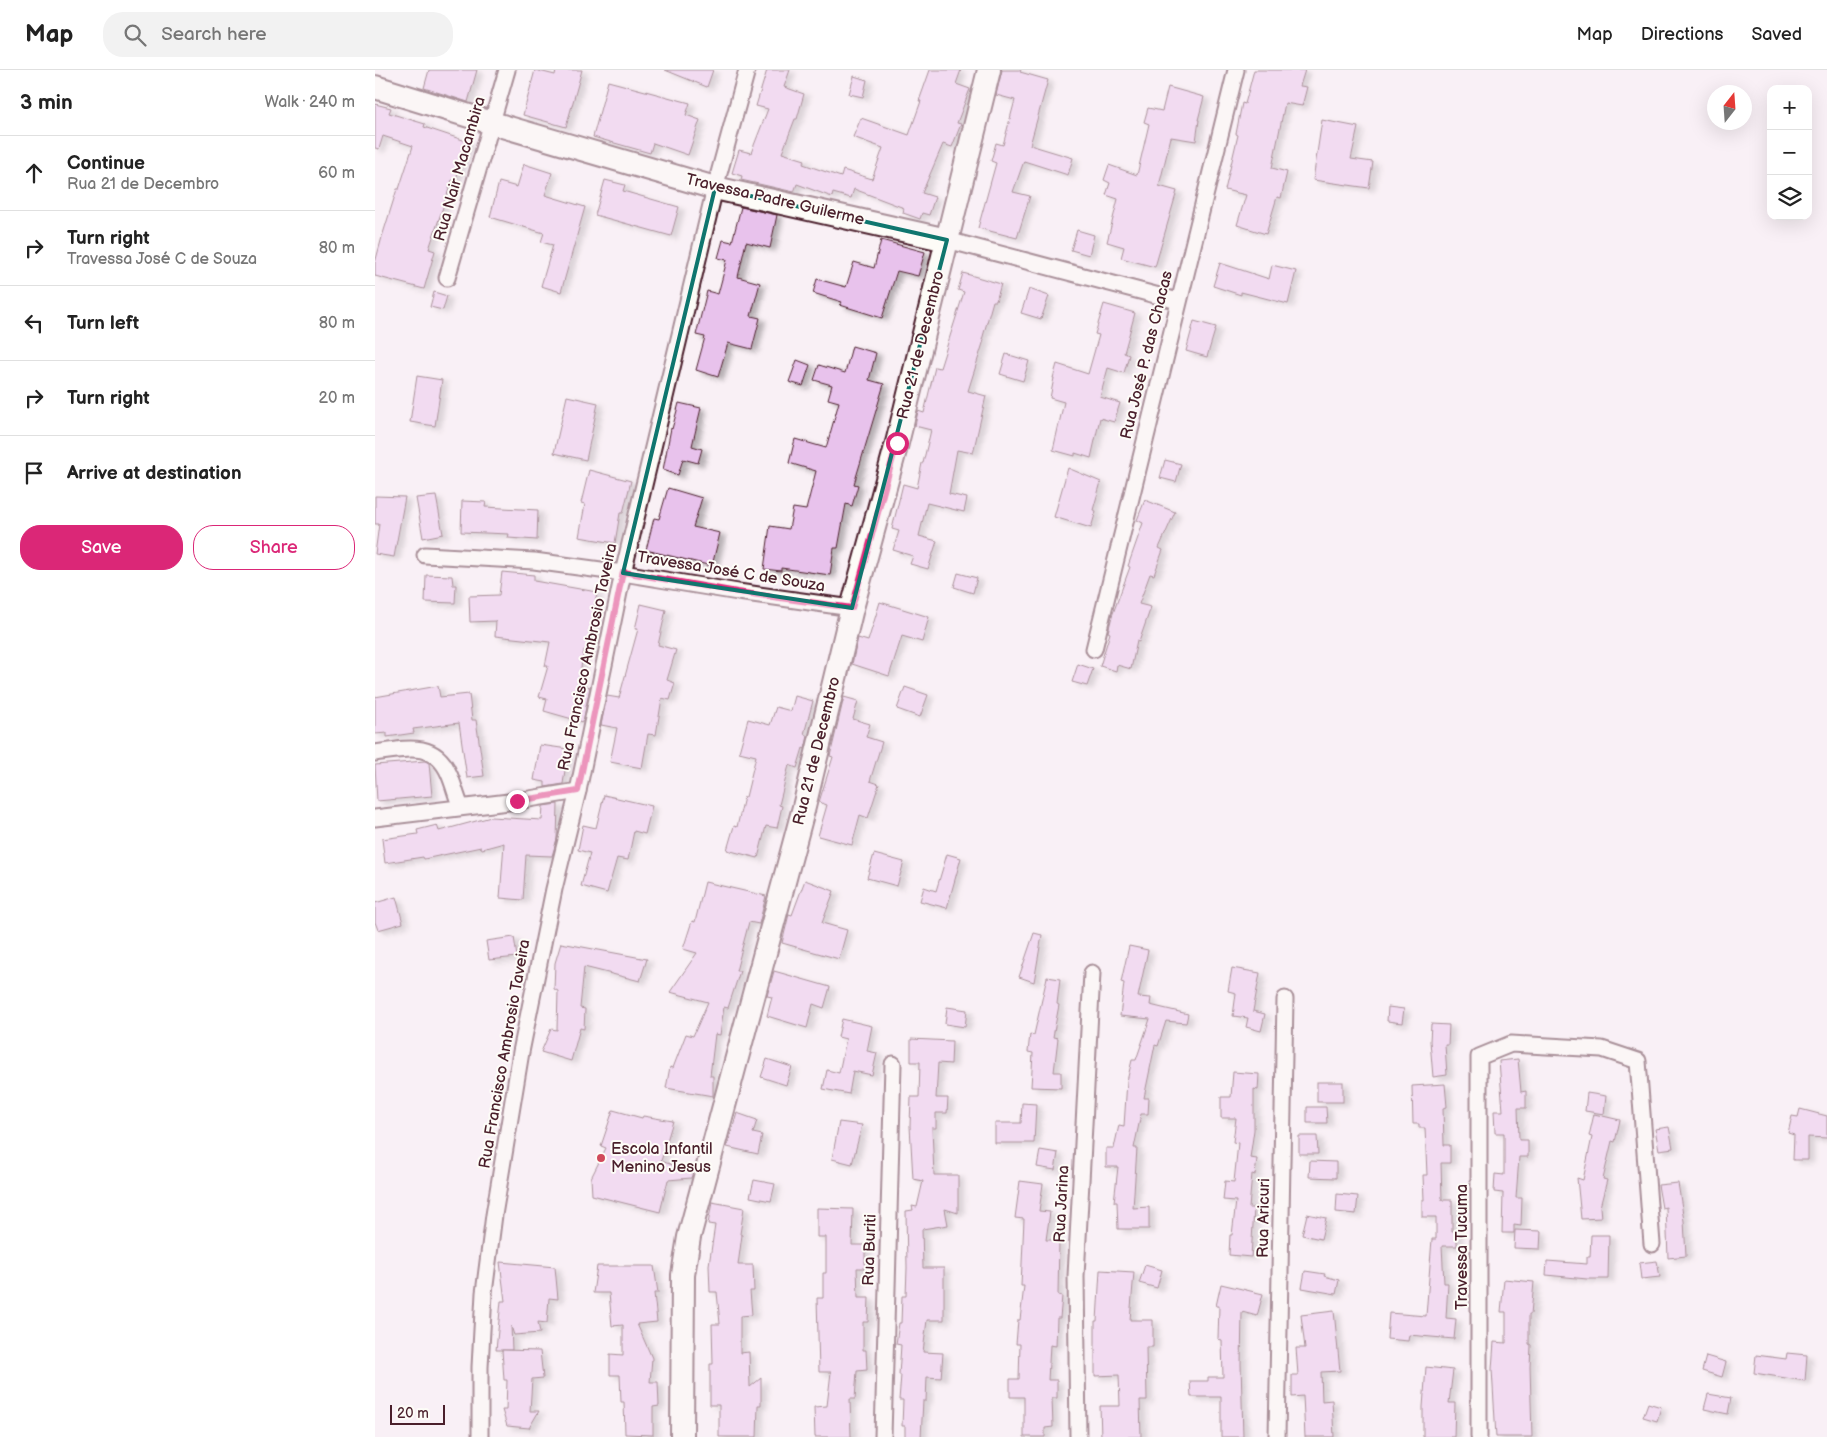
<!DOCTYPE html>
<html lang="en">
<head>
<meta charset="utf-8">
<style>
	body { margin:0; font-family:"Balsamiq Sans",sans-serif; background:#f2f2f2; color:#222 }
	.controls { position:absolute; right:15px; top:15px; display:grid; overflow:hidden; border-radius:10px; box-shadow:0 5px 20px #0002 }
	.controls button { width:45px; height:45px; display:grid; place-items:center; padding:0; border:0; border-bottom:1px solid #e0e0e0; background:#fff; color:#222; font:25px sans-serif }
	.compass { position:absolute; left:1332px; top:15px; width:45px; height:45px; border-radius:50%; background:#fff; box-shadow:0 5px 20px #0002; rotate:17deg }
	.scale { position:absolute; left:15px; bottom:12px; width:55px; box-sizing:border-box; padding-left:5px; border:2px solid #4a1f2b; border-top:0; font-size:14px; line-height:18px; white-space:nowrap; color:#4a1f2b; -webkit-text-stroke:4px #fdfcf7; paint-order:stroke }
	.stop { position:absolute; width:15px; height:15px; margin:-11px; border:4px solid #db2777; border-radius:50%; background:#fff }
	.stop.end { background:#db2777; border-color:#fff; box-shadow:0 1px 5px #0008 }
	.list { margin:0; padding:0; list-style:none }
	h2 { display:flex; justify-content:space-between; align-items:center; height:65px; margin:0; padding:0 20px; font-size:21px }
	h2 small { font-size:16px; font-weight:400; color:#767676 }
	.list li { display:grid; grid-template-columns:32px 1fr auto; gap:15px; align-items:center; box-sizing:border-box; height:75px; padding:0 20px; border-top:1px solid #e0e0e0 }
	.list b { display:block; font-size:19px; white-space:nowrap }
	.list p { margin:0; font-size:16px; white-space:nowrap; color:#767676 }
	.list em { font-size:16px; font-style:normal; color:#767676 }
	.actions { display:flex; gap:10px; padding:15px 20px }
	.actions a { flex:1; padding:11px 0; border:1px solid #db2777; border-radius:20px; text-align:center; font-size:18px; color:#db2777 }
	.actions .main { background:#db2777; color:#fff }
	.icon { flex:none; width:28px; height:28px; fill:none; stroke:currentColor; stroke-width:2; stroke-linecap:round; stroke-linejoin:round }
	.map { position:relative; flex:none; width:1452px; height:1367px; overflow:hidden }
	header { display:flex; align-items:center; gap:30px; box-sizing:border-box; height:70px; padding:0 25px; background:#fff; border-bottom:1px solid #e0e0e0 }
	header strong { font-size:24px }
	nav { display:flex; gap:28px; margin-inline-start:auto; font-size:18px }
	.search { width:350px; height:45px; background:#f2f2f2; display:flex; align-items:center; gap:12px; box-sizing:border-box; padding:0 18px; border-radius:20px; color:#767676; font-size:19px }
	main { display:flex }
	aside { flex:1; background:#fff }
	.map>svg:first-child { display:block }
	.building { fill:#e8c2ec; stroke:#4a1f2b; filter:url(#shadow) }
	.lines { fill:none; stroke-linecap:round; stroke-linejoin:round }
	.street-casing { stroke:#4a1f2b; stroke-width:19 }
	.secondary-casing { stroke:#4a1f2b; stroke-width:26 }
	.street { stroke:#fdfcf7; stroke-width:15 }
	.secondary { stroke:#fdfcf7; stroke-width:22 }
	.route { stroke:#db2777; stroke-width:6 }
	.marked { fill:none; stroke:#0f766e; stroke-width:4; stroke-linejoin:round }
	.poi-dot { fill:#d1495b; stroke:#fdfcf7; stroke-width:2 }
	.labels { text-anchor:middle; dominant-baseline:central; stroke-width:4; stroke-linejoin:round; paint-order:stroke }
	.street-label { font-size:16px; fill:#4a1f2b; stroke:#fdfcf7 }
	.poi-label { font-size:16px; fill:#4a1f2b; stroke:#fdfcf7; text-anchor:start }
</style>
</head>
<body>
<header>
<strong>Map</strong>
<div class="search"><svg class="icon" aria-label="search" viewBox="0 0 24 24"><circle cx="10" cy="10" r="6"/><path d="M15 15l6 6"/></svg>Search here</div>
<nav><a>Map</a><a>Directions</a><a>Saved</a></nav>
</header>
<main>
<aside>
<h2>3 min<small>Walk · 240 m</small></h2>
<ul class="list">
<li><svg class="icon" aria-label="ahead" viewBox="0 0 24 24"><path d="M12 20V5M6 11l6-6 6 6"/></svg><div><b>Continue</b><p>Rua 21 de Decembro</p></div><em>60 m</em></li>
<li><svg class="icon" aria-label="right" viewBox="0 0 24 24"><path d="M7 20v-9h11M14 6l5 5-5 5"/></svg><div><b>Turn right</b><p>Travessa José C de Souza</p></div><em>80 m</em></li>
<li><svg class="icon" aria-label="left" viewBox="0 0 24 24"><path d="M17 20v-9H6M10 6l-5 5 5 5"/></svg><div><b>Turn left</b></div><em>80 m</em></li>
<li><svg class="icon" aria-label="right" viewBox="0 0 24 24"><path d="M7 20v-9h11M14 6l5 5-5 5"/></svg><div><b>Turn right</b></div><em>20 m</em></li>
<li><svg class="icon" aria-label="arrive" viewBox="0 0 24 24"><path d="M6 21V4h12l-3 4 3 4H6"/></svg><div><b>Arrive at destination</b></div></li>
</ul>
<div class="actions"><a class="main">Save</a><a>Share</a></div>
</aside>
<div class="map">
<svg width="1452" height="1367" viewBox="0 0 1452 1367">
	<defs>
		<filter id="shadow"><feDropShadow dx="5.5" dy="3" stdDeviation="2.5" flood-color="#0004"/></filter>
	</defs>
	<rect width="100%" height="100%" fill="#f9f0f5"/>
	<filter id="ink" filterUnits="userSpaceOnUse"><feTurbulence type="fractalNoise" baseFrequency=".02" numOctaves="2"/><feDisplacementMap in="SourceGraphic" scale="10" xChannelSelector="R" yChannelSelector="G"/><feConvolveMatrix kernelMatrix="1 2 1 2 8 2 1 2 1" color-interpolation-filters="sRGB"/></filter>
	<g filter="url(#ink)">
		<g class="building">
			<path d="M54 0H102L93 32 49 18Z"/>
			<path d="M160 0 180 5 181 0H207L191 57 148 45Z"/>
			<path d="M290 0H338L332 17Z"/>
			<path d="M392 0H415L409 17 429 24 422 49H420L407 83 430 90 428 94 466 107 468 100 497 109 508 78 478 67 486 48 534 65 546 31H544L555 0H586L581 14 595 19 582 53 586 54 577 77 568 74 547 123 560 127 554 145 547 143 545 149 528 143 529 138 479 119 476 128 458 123 457 127 422 114 419 122 366 110 367 106 357 103 364 80 376 83 393 39 381 36Z"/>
			<path d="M627 0H646L645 2 673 10 655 75 698 88 693 105 649 91 638 122 655 126 642 168 603 158 621 93 616 91 621 73 628 75 640 30 621 25Z"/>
			<path d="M879 0H930L925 16 932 17 927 36 910 33 897 98 912 102 906 128 902 127 891 164 862 155 871 125 850 120 863 65 861 64 867 33 870 34Z"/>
			<path d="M479 6 492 10 488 27 474 24Z"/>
			<path d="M233 11 315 33 311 45 325 50 313 85 278 73 275 83 218 67Z"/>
			<path d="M793 17 829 27 823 50H824L821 71 796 67 784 116 802 121 780 197 746 188 749 177 732 172 743 129 731 125 735 113 729 110 734 95 762 105 774 54 769 52 773 38 787 41Z"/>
			<path d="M0 34 16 38 14 43 50 54 49 57 94 72 80 111 77 110 54 179 60 181 49 219 0 206V193L7 167 22 119H24L38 76 8 66 4 79 0 78Z"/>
			<path d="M947 50 983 57 976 89 998 92 994 118 938 110Z"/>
			<path d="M149 94 177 103 170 125 210 137 186 222 166 216 178 175 166 172 169 163 115 147 124 112 142 117Z"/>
			<path d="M230 110 250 115 248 121 304 137 296 166 220 145Z"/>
			<path d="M366 137 402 145 395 178 371 172 363 207 385 213 376 246 385 248 377 279 353 273 343 307 321 300 330 267 321 265 332 221 343 224 352 190 343 188 348 170 357 172Z"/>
			<path d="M702 160 719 165 714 185 696 180Z"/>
			<path d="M506 170 550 182 543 206 522 201 507 248 465 235 467 232 438 223 442 209 471 217 479 192 499 198Z"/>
			<path d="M845 193 894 209 897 195 921 201 913 234 866 222V225L838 216Z"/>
			<path d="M588 203 626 214 621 231H618L607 270H609L593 321 611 326 598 383 582 380 574 424 592 428 589 442 552 433 544 466 562 471 553 499 535 494 538 486 518 480 524 461 517 459 528 414 542 418 547 393H548L556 360 540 356 543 341 549 343 560 297 565 298 589 222 583 220Z"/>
			<path d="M654 219 674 226 666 249 646 243Z"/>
			<path d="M59 222 72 226 68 240 55 237Z"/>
			<path d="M729 234 760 243 749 283 754 285 749 303 733 298 725 327 745 333 739 352 725 348 716 388 700 383V386L678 380 689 332 675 328 679 308H678L682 294 713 304 724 265 720 264Z"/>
			<path d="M819 251 841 257 832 287 811 281Z"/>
			<path d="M477 276 501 283 494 310 509 314 479 414 483 415 477 436 471 434 463 478H459L455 505 406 498V501L389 499 395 456 414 459 418 438 431 440 441 401 414 393 420 369 451 378 464 332 453 329 457 315 439 310 444 295 470 303Z"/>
			<path d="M631 284 654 291 648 311 625 304Z"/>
			<path d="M422 290 435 295 428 316 414 312Z"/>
			<path d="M42 306 67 310 60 356 35 352Z"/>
			<path d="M192 326 223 333 211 390 179 383Z"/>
			<path d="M304 333 326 338 317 376 327 379 323 393 308 389 303 405 288 400 296 358 297 359Z"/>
			<path d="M790 390 806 394 801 412 785 408Z"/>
			<path d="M693 398 726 412 718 440 721 441 716 458 679 447Z"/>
			<path d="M214 400 256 411 248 443H245L240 473 204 467 210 434 206 433Z"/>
			<path d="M293 418 327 428 318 457 345 463 337 496 271 480 279 448 284 449Z"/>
			<path d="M0 426 30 427 19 487 0 484 4 454H0Z"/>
			<path d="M61 426 68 464 48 468 41 428Z"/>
			<path d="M770 430 800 442 784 478 788 480 779 505 775 504 764 534 776 537 764 572 762 571 756 599 742 595 741 601 725 596 735 563 733 562 737 546 755 497 753 496 768 453 762 450Z"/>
			<path d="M87 431 111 432 110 437 163 440 162 470 133 468 134 464 86 462Z"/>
			<path d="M127 502 159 505V511L222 522 218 549 222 550 213 582 209 580 203 614 215 617 208 652 169 641 172 629 164 627 173 596H170L175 572 120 566 121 551 95 552 94 526 124 525Z"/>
			<path d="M583 503 602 508 598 523 579 517Z"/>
			<path d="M51 505 77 506 78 515H81L80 533 50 532Z"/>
			<path d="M505 532 554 547 547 572 527 566 514 606 477 594 483 568 493 571Z"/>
			<path d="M266 534 291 540 283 575 301 580 292 610 300 613 295 630 287 628 281 665 273 664 267 698 235 692 242 658 226 655 232 626 244 628 263 559H260Z"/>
			<path d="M703 594 718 599 712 616 697 612Z"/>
			<path d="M63 616 65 627 94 624 97 650H101L109 706 92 708 84 653 38 659 39 663 12 667V663L0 664V627Z"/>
			<path d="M530 617 553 625 545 647 522 639Z"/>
			<path d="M420 626 438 631 429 664 433 666 430 679 428 678 422 698 414 695 404 735 407 736 402 758 391 756 383 788 352 780 359 756 362 757 369 727H371L381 686 364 682 373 649 395 655 401 637 416 641Z"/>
			<path d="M469 627 483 631 478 649 495 654 491 667 507 672 495 711 504 714 493 748 485 745 477 775 443 766 452 735 444 732 458 687 455 686Z"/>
			<path d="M165 675 193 679 188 714 170 717V712L159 710Z"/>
			<path d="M50 691 54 693 57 726 2 731 0 695Z"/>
			<path d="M229 725 277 736 270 764 259 761 253 790 242 788 232 823 206 816 215 783 203 780 208 755 221 758Z"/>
			<path d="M183 734 182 769 177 786 151 785 148 830 125 828 129 773 107 779 106 777 49 789 48 787 10 793 7 769 43 764 42 760 62 755 64 761 116 747 167 750 168 736Z"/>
			<path d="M499 784 529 792 522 816 492 808Z"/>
			<path d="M572 784 586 788 572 838 545 831 549 817 561 821Z"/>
			<path d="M430 810 459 821 447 853 472 860 464 889 407 873 414 844 417 845Z"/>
			<path d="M330 812 391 826 384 854 374 852 361 901H365L353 938 349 937 345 965 340 964 335 1006H338V1026L291 1018 295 997 298 998 311 964 318 966 333 932 295 922 322 883 308 879 317 851 320 852Z"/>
			<path d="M21 827 28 853 3 860 0 852V833Z"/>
			<path d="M659 863 667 865 659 912 644 907Z"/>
			<path d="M139 867 142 887 114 890 111 871Z"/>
			<path d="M186 873 272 889 265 911 209 897 205 938 210 939 209 959 205 958 196 991 166 982 176 959 182 960 183 921 179 919 180 893Z"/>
			<path d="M754 876 773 880 763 927 776 928 775 935 813 944 811 953 791 951 783 976 780 975 769 1028H774L773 1044H766L759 1078H762L758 1138 774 1137V1159H743L742 1132H739L743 1097H731V1078H739L744 1055 749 1056 752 1011 757 990H761L775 949 745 946 749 913 746 912Z"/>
			<path d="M857 898 885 903 878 941 890 944 886 961 871 957 873 948 858 946 861 923 853 921Z"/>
			<path d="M399 901 455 917 449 938 438 934 432 958 392 946 397 927 392 926Z"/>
			<path d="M672 907 685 909 682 934 684 935 678 967 683 968 679 1002H686V1018L656 1017 658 983 653 982 655 964 659 965Z"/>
			<path d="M572 937 592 940 590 957 570 954Z"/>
			<path d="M1013 937 1029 939 1027 953 1012 951Z"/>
			<path d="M467 949 497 956 492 981 502 983 497 1005 478 1001 474 1024 448 1019 452 1000 464 1003 471 969 463 967Z"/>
			<path d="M1056 954 1074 955 1073 975H1070L1072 1005 1058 1007 1055 971Z"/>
			<path d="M536 969 577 971 576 994 563 993 561 1028H573L572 1043H561V1058H557L559 1105H583V1143L570 1139 573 1155 547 1159 548 1198H569V1250H552L548 1282 568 1283 566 1308 552 1307 551 1331H548L546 1367H530V1356H527L528 1330H524L526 1305H524L526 1275 521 1274 524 1253H526L527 1226H531L532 1198 531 1141 538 1140 537 1136 542 1137 548 1111 538 1109 535 1056 536 1027H544L545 992H536Z"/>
			<path d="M392 989 417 997 411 1015 386 1007Z"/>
			<path d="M1143 989 1146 1022 1151 1021V1038H1143L1144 1070H1153V1087H1144L1141 1128H1147L1146 1156 1139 1155V1163H1127L1128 1123 1119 1122 1120 1104 1129 1105V1063H1120L1119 1041H1128L1124 991Z"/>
			<path d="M858 1002 884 1004 883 1020 879 1019V1060L875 1088 882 1089 880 1105 877 1104 874 1138H879L876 1187 854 1185 855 1165H857L861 1131 848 1130 850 1111 859 1112 863 1073 858 1072 861 1048H846V1027H856Z"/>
			<rect x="942" y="1012" width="26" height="20"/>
			<path d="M1070 1014 1072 1037 1068 1038 1069 1075H1075V1093H1066L1067 1130H1077V1161H1082V1176H1067L1069 1213H1073L1071 1248 1081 1249 1079 1269 1034 1265 1033 1271 1012 1269 1014 1243 1051 1246 1057 1169H1061V1147H1047V1130H1049L1048 1105H1052L1050 1058H1044V1054H1038L1037 1016Z"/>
			<path d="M1212 1023 1231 1026 1229 1044 1210 1041Z"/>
			<path d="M647 1033 661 1034 659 1073H620V1053H646Z"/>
			<path d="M932 1037H951L952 1053H932Z"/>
			<path d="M1425 1039 1452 1046V1068L1433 1067V1090H1418L1419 1065 1413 1063 1417 1046 1423 1047Z"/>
			<path d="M238 1040 267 1048 268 1046 298 1051 286 1091 318 1102 316 1108 293 1110 285 1142 217 1125 216 1108 231 1078 226 1076Z"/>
			<path d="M362 1043 382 1050 378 1063 387 1065 383 1084 352 1077Z"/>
			<path d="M1219 1044 1245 1050 1240 1072 1237 1071 1228 1109 1232 1110 1225 1137 1226 1148 1206 1149 1202 1108 1208 1110 1217 1067 1214 1066Z"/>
			<path d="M464 1052 487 1055 477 1094 457 1089Z"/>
			<path d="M1294 1057 1298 1078 1284 1080 1280 1059Z"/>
			<path d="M924 1066H942L943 1084H924Z"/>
			<path d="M665 1080 683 1083 680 1100 662 1097Z"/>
			<path d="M935 1091 961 1092V1108L934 1107Z"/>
			<path d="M379 1110 400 1114 396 1131 375 1127Z"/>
			<path d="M645 1111 668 1114 664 1141 675 1142 671 1170H684L683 1225 687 1226 685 1248H682L681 1276 675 1275 673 1310H682V1328H677L678 1357 670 1358V1367H649V1327H635V1309H644L645 1274H641L643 1250H645L649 1216H646L649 1149 640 1148Z"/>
			<path d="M1303 1113 1309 1151 1311 1186 1293 1188 1291 1137 1287 1138 1283 1115Z"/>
			<path d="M962 1124 983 1126 981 1144 961 1142Z"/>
			<path d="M337 1132 369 1138 365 1164 367 1165 363 1195H378L379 1221H375L377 1245 365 1246V1283L374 1282 375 1317 386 1308V1335H383L382 1367H344V1335H335V1294H338L337 1254H345L342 1222H335L334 1195 340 1155 333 1154Z"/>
			<path d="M442 1138 478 1139 477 1175H490V1198H482L483 1228H494L493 1252H488V1280H491L492 1300 482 1301 480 1329H475L476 1367H440L439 1337 452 1336 456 1302H444L442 1228H448V1203H451V1167H442Z"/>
			<path d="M932 1144 951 1148 946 1169 927 1165Z"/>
			<path d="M1140 1160 1166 1161 1165 1179 1139 1178Z"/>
			<path d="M1216 1165H1234L1233 1209H1212L1171 1205 1172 1191 1212 1194V1187H1215Z"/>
			<path d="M1282 1191 1285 1207 1266 1209 1264 1193Z"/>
			<path d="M125 1192 180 1197 183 1229 174 1228 172 1253 163 1252 165 1263 139 1265 136 1256 137 1280H121L126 1231H130Z"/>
			<path d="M770 1195 787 1200 782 1218 764 1213Z"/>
			<path d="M222 1196H279L283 1223H279L282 1252 262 1254 277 1288 275 1312H283L284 1336 278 1337V1365L250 1364 249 1332H246L245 1305H235V1284L248 1285V1255L237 1256 234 1223H218Z"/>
			<path d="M725 1200 759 1202 755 1250H778V1277H771L772 1330H765L766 1367H726L725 1336H745L744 1305 720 1306V1251H722Z"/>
			<path d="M930 1201 950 1204 949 1206 964 1210 961 1224 927 1218Z"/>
			<path d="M1129 1209 1159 1212 1156 1244H1154V1274L1156 1275 1155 1297 1157 1367H1121L1117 1299 1119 1272 1131 1273V1242H1126Z"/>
			<path d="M846 1214 888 1224 882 1246 867 1242 866 1294 868 1367H846V1327H816L815 1311H833V1307H848L847 1270 843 1269 844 1236H841Z"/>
			<path d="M959 1241 965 1301 946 1302 947 1331 957 1330 959 1367H930L928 1326 917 1327V1305H923L921 1278H930L926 1245Z"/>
			<path d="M127 1280 165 1281 168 1308 157 1309 155 1341H164L154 1358 132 1356 127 1340H131L132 1310H129Z"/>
			<path d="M1412 1283 1432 1285 1430 1311 1379 1303 1381 1285 1411 1289Z"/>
			<path d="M1331 1286 1351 1292 1347 1307 1327 1301Z"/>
			<path d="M1051 1297 1078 1300 1074 1333H1080L1079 1367H1048V1337Z"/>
			<path d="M1333 1324 1356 1328 1353 1344 1329 1339Z"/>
			<path d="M1273 1333 1286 1337 1282 1351 1268 1347Z"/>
		</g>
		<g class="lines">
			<g class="street-casing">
				<g id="street">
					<path d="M572 170 803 231"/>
					<path d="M72 208 132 0"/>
					<path d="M50 485 159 491 248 503 363 522 477 538"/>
					<path d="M719 579 861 0"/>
					<path d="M0 683C29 679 60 670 74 704 79 715 81 726 86 737"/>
					<path d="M0 748 142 731 203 721"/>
					<path d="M105 1367V1297L109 1223 119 1145 146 982 179 819 203 721 248 503 340 118 372 0"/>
					<path d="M508 1367 518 994"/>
					<path d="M703 1367 701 1206 717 903"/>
					<path d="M902 1367 910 929"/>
					<path d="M1104 1367V987L1136 974 1227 979 1263 991 1277 1174"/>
				</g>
			</g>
			<g class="secondary-casing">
				<g id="secondary">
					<path d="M0 17 117 53 340 118 572 170"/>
					<path d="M307 1367 308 1205 314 1167 429 737 477 538 522 373 614 0"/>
				</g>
			</g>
			<use href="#street" class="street"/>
			<use href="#secondary" class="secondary"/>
		</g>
	</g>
	<g class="lines" filter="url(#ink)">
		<path class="route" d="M142 731 203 721 248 502 362 522 477 538 522 373"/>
	</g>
	<path d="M0 0H1452V1367H0ZM340 118 572 170 477 538 248 503Z" fill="#f9f0f5" fill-opacity=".55" fill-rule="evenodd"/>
	<path class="marked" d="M340 118 572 170 477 538 248 503Z"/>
	<circle class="poi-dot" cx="226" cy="1088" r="5"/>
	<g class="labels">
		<g class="street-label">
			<text transform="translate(85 99) rotate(-74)">Rua Nair Macambira</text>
			<text transform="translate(400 130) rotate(13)">Travessa Padre Guilerme</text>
			<text transform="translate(546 275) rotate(-76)">Rua 21 de Decembro</text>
			<text transform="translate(772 285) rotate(-76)">Rua José P. das Chacas</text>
			<text transform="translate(356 502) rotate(9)">Travessa José C de Souza</text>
			<text transform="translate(213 587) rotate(-78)">Rua Francisco Ambrosio Taveira</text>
			<text transform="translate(442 681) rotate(-76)">Rua 21 de Decembro</text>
			<text transform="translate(130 984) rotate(-80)">Rua Francisco Ambrosio Taveira</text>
			<text transform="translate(687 1134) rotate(-87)">Rua Jarina</text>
			<text transform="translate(889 1148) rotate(-89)">Rua Aricuri</text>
			<text transform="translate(1087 1177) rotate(-90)">Travessa Tucuma</text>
			<text transform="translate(495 1180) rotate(-88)">Rua Buriti</text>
		</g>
		<g class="poi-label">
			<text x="236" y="1079">Escola Infantil<tspan x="236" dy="18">Menino Jesus</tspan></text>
		</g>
	</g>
</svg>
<div class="controls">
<button>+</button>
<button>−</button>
<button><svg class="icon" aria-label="layers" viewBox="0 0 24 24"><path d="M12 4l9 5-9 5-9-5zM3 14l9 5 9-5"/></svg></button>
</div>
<svg class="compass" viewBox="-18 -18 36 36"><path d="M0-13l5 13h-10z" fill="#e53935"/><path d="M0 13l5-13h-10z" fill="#767676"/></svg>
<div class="scale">20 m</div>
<div class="stop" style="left:522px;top:373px"></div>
<div class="stop end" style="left:142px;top:731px"></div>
</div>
</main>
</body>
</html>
